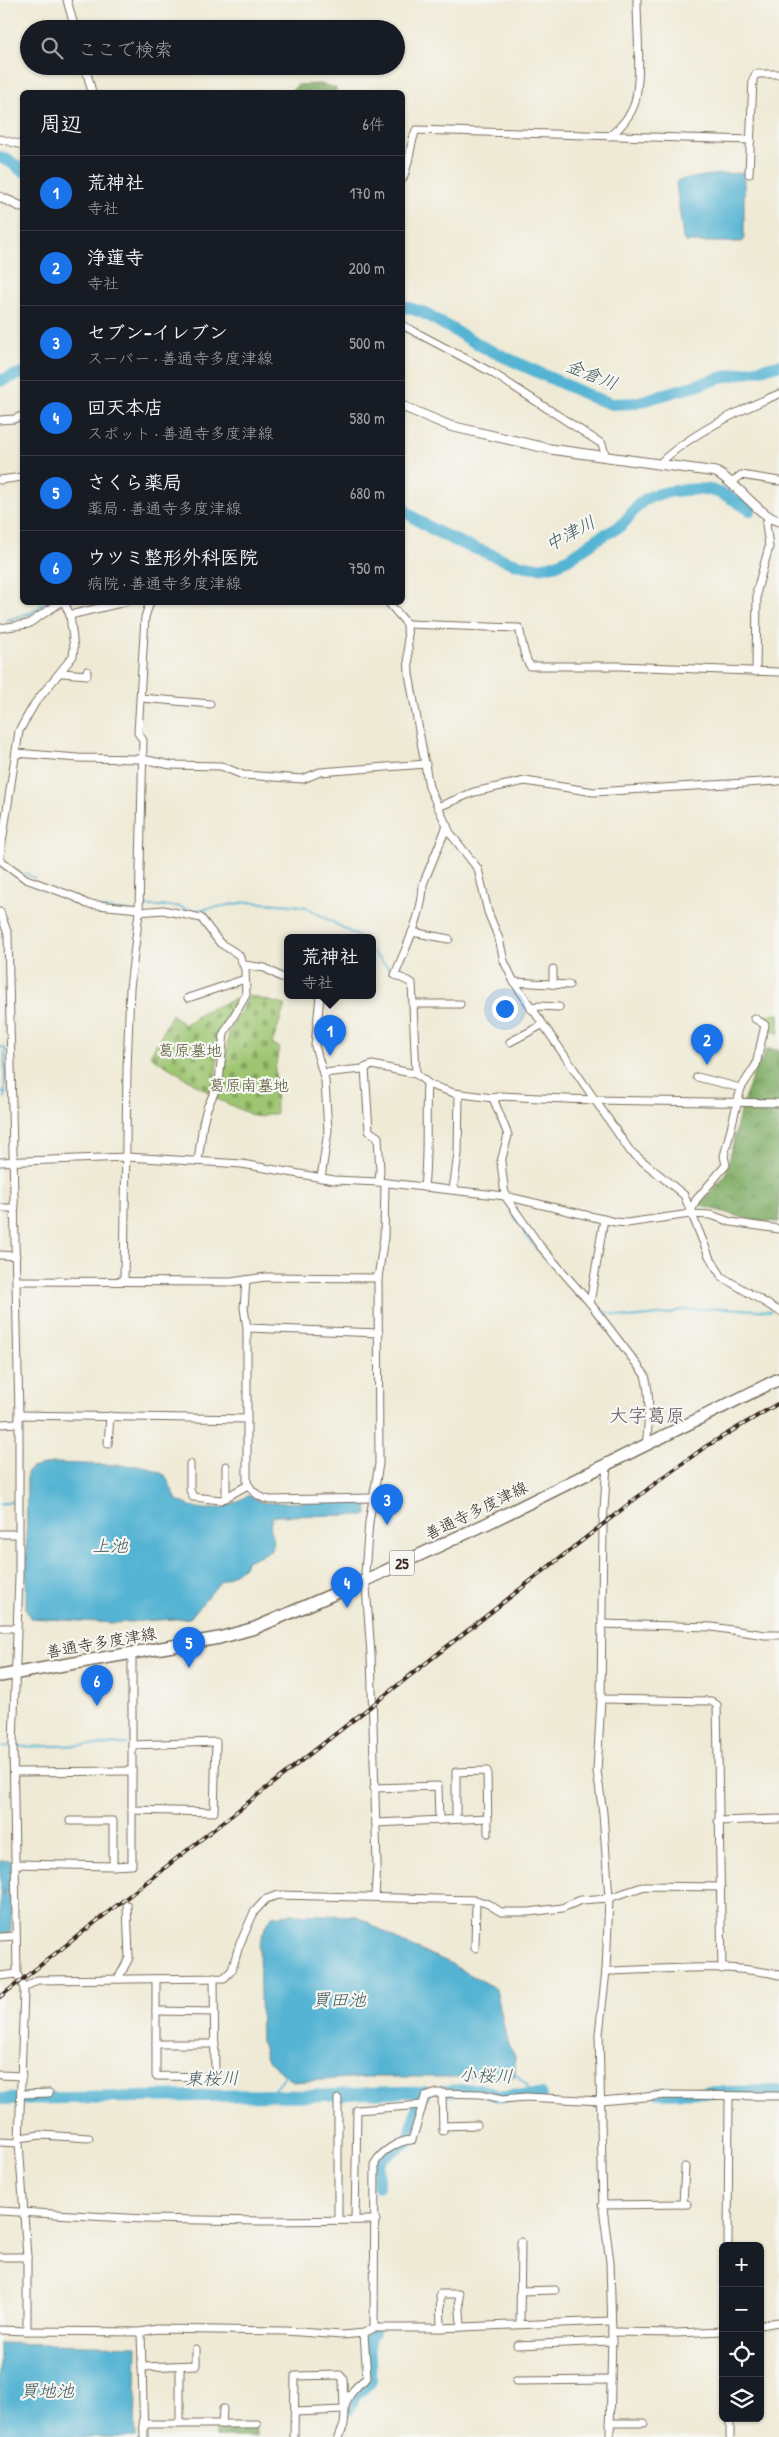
<!DOCTYPE html>
<html lang="ja">
<head>
<meta charset="utf-8">
<style>
	body { margin:0; font-family:"Patrick Hand","Klee One",sans-serif; background:#242831; color:#f1f3f6 }
	.controls { position:absolute; right:15px; bottom:15px; display:grid; overflow:hidden; border-radius:8px; box-shadow:0 1px 4px #0004 }
	.controls button { width:45px; height:45px; display:grid; place-items:center; padding:0; border:0; border-bottom:1px solid #363941; background:#171b24; color:#f1f3f6; font:25px sans-serif }
	.you { position:absolute; left:504px; top:1008px; width:18px; height:18px; margin:-12px; border:4px solid #fff; border-radius:50%; background:#1a73e8; box-shadow:0 0 0 8px #1a73e833 }
	.badge { display:grid; place-items:center; width:32px; height:32px; border-radius:50%; background:#1a73e8; color:#fff; font-size:16px; font-weight:700 }
	.pin { position:absolute; translate:-50% -41px; filter:drop-shadow(0 1px 2px #0008) }
	.pin::after { content:''; position:absolute; top:26px; width:18px; height:15px; background:inherit; clip-path:polygon(0 0,100% 0,50% 100%) }
	.popup { position:absolute; left:284px; top:934px; width:92px; height:65px; box-sizing:border-box; display:grid; place-content:center; border-radius:8px; background:#171b24; filter:drop-shadow(0 1px 4px #0005); font-size:16px; white-space:nowrap; color:#9ea1a6 }
	.popup b { font-size:19px; color:#f1f3f6 }
	.popup::after { content:''; position:absolute; left:50%; top:100%; margin-left:-10px; border:10px solid transparent; border-top-color:#171b24 }
	.list { margin:0; padding:0; list-style:none }
	h2 { display:flex; justify-content:space-between; align-items:center; height:65px; margin:0; padding:0 20px; font-size:21px }
	h2 small { font-size:16px; font-weight:400; color:#9ea1a6 }
	.list li { display:grid; grid-template-columns:32px 1fr auto; gap:15px; align-items:center; box-sizing:border-box; height:75px; padding:0 20px; border-top:1px solid #363941 }
	.list b { display:block; font-size:19px; white-space:nowrap }
	.list p { margin:0; font-size:16px; white-space:nowrap; color:#9ea1a6 }
	.list em { font-size:16px; font-style:normal; color:#9ea1a6 }
	.icon { flex:none; width:28px; height:28px; fill:none; stroke:currentColor; stroke-width:2; stroke-linecap:round; stroke-linejoin:round }
	.map { position:relative; flex:none; width:779px; height:2437px; overflow:hidden }
	.search { position:absolute; background:#171b24; box-shadow:0 1px 4px #0004; left:20px; top:20px; width:385px; height:55px; display:flex; align-items:center; gap:12px; box-sizing:border-box; padding:0 18px; border-radius:28px; color:#9ea1a6; font-size:19px }
	.panel { position:absolute; background:#171b24; box-shadow:0 1px 4px #0004; left:20px; top:90px; width:385px; height:515px; border-radius:8px }
	.map>svg:first-child { display:block }
	.forest { fill:url(#forest-crowns); stroke:#5c6a40 }
	.wetland { fill:url(#wetland-marsh); stroke:#6c7848 }
	.cemetery { fill:url(#cemetery-stones); stroke:#6c7848 }
	.water { fill:#55b4d3; stroke:#486f78 }
	.lines { fill:none; stroke-linecap:round; stroke-linejoin:round }
	.stream { stroke:#55b4d3; stroke-width:2 }
	.river { stroke:#55b4d3; stroke-width:12 }
	.minor-casing { stroke:#7a6d5e; stroke-width:9 }
	.tertiary-casing { stroke:#7a6d5e; stroke-width:11 }
	.primary-casing { stroke:#7a6d5e; stroke-width:14 }
	.minor { stroke:#fff; stroke-width:7 }
	.tertiary { stroke:#fff; stroke-width:9 }
	.primary { stroke:#fff; stroke-width:11 }
	.rail-casing { stroke:#3b2a1e; stroke-width:4 }
	.rail { stroke:#f6f6f2; stroke-width:2; stroke-dasharray:5.5; stroke-linecap:butt }
	.labels { text-anchor:middle; dominant-baseline:central; stroke-width:4.5; stroke-linejoin:round; paint-order:stroke }
	.shield { fill:#f6f6f2; stroke:#73675e; stroke-width:1 }
	.shield-label { font-size:15px; font-weight:bold; fill:#3b2a1e }
	.park-label { font-size:16px; fill:#595937; stroke:#f6f6f2 }
	.street-label { font-size:16px; fill:#3b2a1e; stroke:#f6f6f2 }
	.water-label { font-size:18px; font-style:italic; fill:#445a5d; stroke:#f6f6f2 }
	.quarter-label { font-size:19px; fill:#63555d; stroke:#f6f6f2 }
</style>
</head>
<body>
<div class="map">
<svg width="779" height="2437" viewBox="0 0 779 2437">
	<defs>
		<pattern id="forest-crowns" width="20" height="18" patternUnits="userSpaceOnUse" patternTransform="scale(1.25)"><rect width="20" height="18" fill="#7eab63"/><path d="M2 6a3 3 0 1 1 6 0M12 15a3 3 0 1 1 6 0" fill="none" stroke="#688b51"/></pattern>
		<pattern id="wetland-marsh" width="20" height="14" patternUnits="userSpaceOnUse" patternTransform="scale(1.25)"><rect width="20" height="14" fill="#9ec671"/><path d="M1 5h8M5 5V1M11 12h8M15 12V8" fill="none" stroke="#82a15c"/></pattern>
		<pattern id="cemetery-stones" width="16" height="16" patternUnits="userSpaceOnUse" patternTransform="scale(1.25)"><rect width="16" height="16" fill="#9ec671"/><path d="M2 7V4a2 2 0 0 1 4 0v3zM10 15v-3a2 2 0 0 1 4 0v3z" fill="#82a15c"/></pattern>
	</defs>
	<rect width="100%" height="100%" fill="#f6f6f2"/>
	<filter id="ink" filterUnits="userSpaceOnUse"><feTurbulence type="fractalNoise" baseFrequency=".02" numOctaves="2"/><feDisplacementMap in="SourceGraphic" scale="10" xChannelSelector="R" yChannelSelector="G"/><feConvolveMatrix kernelMatrix="1 2 1 2 8 2 1 2 1" color-interpolation-filters="sRGB"/></filter>
	<filter id="wash" filterUnits="userSpaceOnUse"><feTurbulence type="fractalNoise" baseFrequency=".0096" numOctaves="4" result="noise"/><feDisplacementMap in="SourceGraphic" scale="20" xChannelSelector="R" yChannelSelector="G"/><feGaussianBlur stdDeviation="1.12" result="paint"/><feColorMatrix in="noise" values="0 0 0 0 0 0 0 0 0 0 0 0 0 0 0 0 0 1.4 0 .05"/><feComposite in="paint" operator="in"/></filter>
	<g filter="url(#wash)">
		<rect width="100%" height="100%" fill="#efead5"/>
		<g class="forest">
			<path d="M320 84 336 88V92H290L298 85Z"/>
			<path d="M767 1049 779 1050V1222L755 1221 699 1205 726 1175 741 1107 754 1073Z"/>
			<path d="M215 2427H255L257 2437H215Z"/>
		</g>
		<path class="wetland" d="M779 1014V1033L770 1032 767 1023 758 1016Z"/>
		<g class="cemetery">
			<path d="M243 996 219 1034 221 1039 214 1084 210 1093 150 1056 172 1014 184 1025 202 1012Z"/>
			<path d="M249 996 285 1005 272 1044 279 1047 275 1070 276 1114H265L263 1117 254 1116 215 1098 223 1083 229 1032Z"/>
		</g>
		<g class="water">
			<path d="M744 173V240L741 242H685L683 238 676 183 678 180 720 174Z"/>
			<path d="M53 1463 144 1466 165 1475 177 1500C205 1515 223 1510 249 1495L261 1502 272 1503 365 1501 368 1504 367 1515 274 1516C265 1525 277 1540 271 1551L246 1561 244 1567 220 1582 190 1618 113 1623 30 1618 26 1608 27 1473 31 1468Z"/>
			<path d="M0 1860 12 1861V1893L0 1892Z"/>
			<path d="M0 1894 12 1895 11 1933 0 1934Z"/>
			<path d="M291 1914 357 1916 407 1945 446 1961 496 1989 506 2037 515 2057V2077H364L293 2082 266 2059 261 2041 259 1945 263 1932 272 1916Z"/>
			<path d="M0 2343 137 2346 135 2437H0Z"/>
		</g>
		<g class="lines">
			<g class="stream">
				<path d="M7 620 31 613 46 602"/>
				<path d="M25 873 34 878"/>
				<path d="M144 906H176L193 911 247 902 293 905 306 907 359 937"/>
				<path d="M89 907 133 912"/>
				<path d="M372 952 392 971"/>
				<path d="M0 1047 5 1048V1098"/>
				<path d="M0 1093H5"/>
				<path d="M511 1211 528 1238 548 1261"/>
				<path d="M598 1310 629 1318 668 1314 680 1310 725 1308 771 1311"/>
				<path d="M0 1504 16 1501"/>
				<path d="M0 1747 10 1746"/>
				<path d="M15 1747 127 1744"/>
				<path d="M514 2073 527 2085 530 2094"/>
				<path d="M271 2095 286 2074"/>
			</g>
			<g class="river">
				<path d="M0 157 11 162 22 171"/>
				<path d="M402 306 422 312 485 348 594 398 612 404 635 403 728 376 779 365"/>
				<path d="M0 381 22 373"/>
				<path d="M402 507C414 522 456 542 474 548 497 556 519 569 544 567 564 565 581 550 597 539 604 534 613 532 620 526 629 519 634 507 643 501 655 491 694 488 709 490 724 492 738 503 750 510"/>
				<path d="M445 2091 479 2089 499 2096 541 2095"/>
				<path d="M659 2093 779 2091"/>
				<path d="M0 2099 271 2095C322 2099 373 2090 425 2092"/>
				<path d="M378 2186C378 2151 382 2159 408 2141L418 2107 424 2094"/>
				<path d="M348 2411 355 2396 371 2381 369 2337 374 2332"/>
			</g>
		</g>
	</g>
	<g filter="url(#ink)">
		<g class="lines">
			<g class="minor-casing">
				<g id="minor">
					<path d="M67 0 75 29"/>
					<path d="M85 66 92 92"/>
					<path d="M609 136C619 130 632 114 635 102 642 70 637 33 637 0"/>
					<path d="M0 139 22 145"/>
					<path d="M749 174 753 79 756 74H779"/>
					<path d="M402 180C410 165 409 146 416 130L751 140"/>
					<path d="M402 325 491 372 602 444 606 457"/>
					<path d="M0 420 14 419 22 416"/>
					<path d="M660 463C689 435 741 409 779 394"/>
					<path d="M0 480 22 477"/>
					<path d="M732 483 741 475 779 481"/>
					<path d="M388 602 407 624 409 674 429 787 450 833 478 869 488 912 499 939 504 961 514 982 630 1151 684 1195 709 1256 722 1277 779 1311"/>
					<path d="M70 615 125 602"/>
					<path d="M407 624 519 628C523 642 522 654 530 666H619L779 672"/>
					<path d="M0 628 28 624 61 602"/>
					<path d="M756 672 757 590 769 547 766 524 769 517"/>
					<path d="M62 673 87 675V671"/>
					<path d="M141 698 210 704"/>
					<path d="M16 753 78 758 142 759 171 765 221 766 243 775 303 779 320 772 426 764"/>
					<path d="M438 807 474 792 525 781 594 792 779 781"/>
					<path d="M0 856 19 731 35 703 73 656 74 648 70 615 64 602"/>
					<path d="M0 860 26 879 75 897 87 904 139 909"/>
					<path d="M0 912 8 934 19 1415V1576L13 1743 17 1974 24 1988 19 2143 27 2257V2331L0 2330"/>
					<path d="M139 912 163 910 201 918 220 943 239 955 245 969 246 995 224 1033 219 1082 207 1108 203 1123 198 1161"/>
					<path d="M412 932 449 939"/>
					<path d="M244 965 265 968 288 981"/>
					<path d="M514 982 569 985"/>
					<path d="M553 984V969"/>
					<path d="M317 995 320 996 315 1046 325 1081 328 1131 321 1178"/>
					<path d="M188 998 245 979"/>
					<path d="M413 1004H460"/>
					<path d="M531 1009 539 1006 559 1007"/>
					<path d="M510 1042 542 1025"/>
					<path d="M365 1068 369 1131 378 1137 380 1170 379 1182"/>
					<path d="M323 1073 362 1069 372 1065 416 1074 430 1085 454 1093 493 1098 503 1096C595 1102 687 1101 779 1103"/>
					<path d="M416 1074 412 983 395 975C406 946 423 915 423 884L447 826"/>
					<path d="M697 1077 741 1088"/>
					<path d="M493 1098 508 1135 501 1162 505 1196 540 1246 590 1303 645 1375C651 1397 649 1423 646 1445"/>
					<path d="M0 1162 127 1157 242 1164 334 1180 379 1182 505 1196 615 1222 627 1223 690 1214 711 1215 731 1222 779 1229"/>
					<path d="M424 1187C428 1152 425 1118 427 1083"/>
					<path d="M453 1190 458 1154 459 1094"/>
					<path d="M0 1208H15"/>
					<path d="M690 1214 696 1200 726 1165 724 1156 741 1088 756 1065 765 1025 754 1018"/>
					<path d="M0 1255 16 1256"/>
					<path d="M246 1280 244 1308 247 1328V1419"/>
					<path d="M17 1281 231 1282 266 1277 378 1278"/>
					<path d="M124 1281 127 1070 130 988 139 912 143 740 138 733 145 617 150 602"/>
					<path d="M590 1303 604 1219"/>
					<path d="M247 1328 379 1333"/>
					<path d="M19 1415 247 1419V1482C252 1492 259 1498 270 1500L373 1498"/>
					<path d="M0 1424 18 1423"/>
					<path d="M108 1444 110 1416"/>
					<path d="M190 1464V1490L193 1497 221 1500 248 1485"/>
					<path d="M607 1464 603 1524 601 1699 597 1771 603 1813 609 1898 606 1971 599 2034 603 2208 610 2262 612 2332 610 2437"/>
					<path d="M226 1498V1466"/>
					<path d="M0 1534H17"/>
					<path d="M602 1624 712 1627 765 1635H779"/>
					<path d="M0 1628H16"/>
					<path d="M601 1699 711 1701 717 1705 722 1969"/>
					<path d="M14 1772 132 1771"/>
					<path d="M374 1788 438 1786 439 1820"/>
					<path d="M132 1810 214 1812 216 1742 132 1745"/>
					<path d="M456 1819V1772L487 1771 488 1833"/>
					<path d="M70 1821H113V1866L132 1865V1654"/>
					<path d="M718 1821 779 1819"/>
					<path d="M376 1823 488 1818"/>
					<path d="M16 1864 113 1866"/>
					<path d="M375 1897 377 1866 371 1654 365 1573 369 1522 379 1464 378 1278 384 1237 385 1183"/>
					<path d="M0 1937 15 1936"/>
					<path d="M475 1948 476 1900"/>
					<path d="M606 1971C663 1970 724 1962 779 1975"/>
					<path d="M0 1976 17 1974"/>
					<path d="M118 1979 129 1958 127 1905"/>
					<path d="M156 1979V2076L215 2077 214 1978"/>
					<path d="M24 1988 37 1980 224 1978 232 1970 239 1946 254 1912 266 1899 279 1895 476 1900 488 1904 501 1912H529L562 1908 581 1900 609 1898 645 1886 721 1887"/>
					<path d="M156 2011 214 2012"/>
					<path d="M156 2044H215"/>
					<path d="M0 2075 22 2076"/>
					<path d="M442 2093 443 2131"/>
					<path d="M22 2094 49 2093"/>
					<path d="M443 2126 477 2125"/>
					<path d="M19 2138 41 2135 89 2138"/>
					<path d="M0 2142 19 2143"/>
					<path d="M683 2204 685 2167"/>
					<path d="M602 2205 687 2204"/>
					<path d="M0 2211 144 2219 261 2221 376 2220"/>
					<path d="M338 2220V2099"/>
					<path d="M355 2220 357 2110 422 2105"/>
					<path d="M728 2246 729 2096"/>
					<path d="M0 2257H27"/>
					<path d="M520 2291 555 2290"/>
					<path d="M520 2324 521 2242"/>
					<path d="M760 2325 779 2322"/>
					<path d="M374 2328 375 2163C381 2152 399 2140 412 2140L425 2097 437 2093 481 2094 503 2099 526 2097 601 2101 667 2095 779 2096"/>
					<path d="M441 2328 440 2294H459L461 2327"/>
					<path d="M27 2331 141 2332 157 2329 285 2331 342 2335 364 2333 374 2328H440L610 2321"/>
					<path d="M141 2332 144 2437"/>
					<path d="M612 2332 676 2333 723 2331"/>
					<path d="M517 2345 612 2341"/>
					<path d="M142 2367 196 2365V2349"/>
					<path d="M516 2381 611 2380"/>
					<path d="M610 2423H644"/>
					<path d="M143 2424H257"/>
					<path d="M180 2424V2366"/>
					<path d="M222 2424 223 2409"/>
					<path d="M294 2437 295 2376 340 2375 343 2379 344 2410 295 2412"/>
					<path d="M338 2437C346 2423 344 2425 345 2410 345 2397 357 2385 367 2378L364 2333"/>
					<path d="M730 2437V2418"/>
				</g>
			</g>
			<g class="tertiary-casing">
				<g id="tertiary">
					<path d="M0 197 22 207"/>
					<path d="M402 406 450 426 550 449 716 472C736 482 760 517 779 521"/>
				</g>
			</g>
			<g class="primary-casing">
				<path id="primary" d="M0 1676 219 1638 255 1628 366 1580 488 1523 779 1379"/>
			</g>
			<use href="#minor" class="minor"/>
			<use href="#tertiary" class="tertiary"/>
			<use href="#primary" class="primary"/>
			<g class="rail-casing">
				<path id="rail" d="M0 1997 653 1485 705 1447 779 1403"/>
			</g>
			<use href="#rail" class="rail"/>
		</g>
	</g>
	<g class="labels">
		<rect class="shield" x="389.5" y="1550.5" width="25" height="25" rx="4"/>
		<g class="shield-label">
			<text x="402" y="1563">25</text>
		</g>
		<g class="park-label">
			<text x="190" y="1050">葛原墓地</text>
			<text x="249" y="1085">葛原南墓地</text>
		</g>
		<g class="street-label">
			<text transform="translate(476 1510) rotate(-26)">善通寺多度津線</text>
			<text transform="translate(101 1642) rotate(-10)">善通寺多度津線</text>
		</g>
		<g class="water-label">
			<text transform="translate(592 374) rotate(22)">金倉川</text>
			<text transform="translate(570 533) rotate(-28)">中津川</text>
			<text x="110" y="1545">上池</text>
			<text x="339" y="1999">買田池</text>
			<text transform="translate(486 2075) rotate(2)">小桜川</text>
			<text transform="translate(212 2078) rotate(-1)">東桜川</text>
			<text x="47" y="2390">買地池</text>
		</g>
		<g class="quarter-label">
			<text x="647" y="1415">大字葛原</text>
		</g>
	</g>
</svg>
<div class="controls">
<button>+</button>
<button>−</button>
<button><svg class="icon" aria-label="locate" viewBox="0 0 24 24"><circle cx="12" cy="12" r="6"/><path d="M12 2v4M12 18v4M2 12h4M18 12h4"/></svg></button>
<button><svg class="icon" aria-label="layers" viewBox="0 0 24 24"><path d="M12 4l9 5-9 5-9-5zM3 14l9 5 9-5"/></svg></button>
</div>
<div class="you"></div>
<div class="pin badge" style="left:330px;top:1056px">1</div>
<div class="popup"><b>荒神社</b>寺社</div>
<div class="pin badge" style="left:707px;top:1065px">2</div>
<div class="pin badge" style="left:387px;top:1525px">3</div>
<div class="pin badge" style="left:347px;top:1608px">4</div>
<div class="pin badge" style="left:189px;top:1668px">5</div>
<div class="pin badge" style="left:97px;top:1706px">6</div>
<div class="search"><svg class="icon" aria-label="search" viewBox="0 0 24 24"><circle cx="10" cy="10" r="6"/><path d="M15 15l6 6"/></svg>ここで検索</div>
<section class="panel">
<h2>周辺<small>6件</small></h2>
<ul class="list">
<li><span class="badge">1</span><div><b>荒神社</b><p>寺社</p></div><em>170 m</em></li>
<li><span class="badge">2</span><div><b>浄蓮寺</b><p>寺社</p></div><em>200 m</em></li>
<li><span class="badge">3</span><div><b>セブン-イレブン</b><p>スーパー · 善通寺多度津線</p></div><em>500 m</em></li>
<li><span class="badge">4</span><div><b>回天本店</b><p>スポット · 善通寺多度津線</p></div><em>580 m</em></li>
<li><span class="badge">5</span><div><b>さくら薬局</b><p>薬局 · 善通寺多度津線</p></div><em>680 m</em></li>
<li><span class="badge">6</span><div><b>ウツミ整形外科医院</b><p>病院 · 善通寺多度津線</p></div><em>750 m</em></li>
</ul>
</section>
</div>
</body>
</html>
